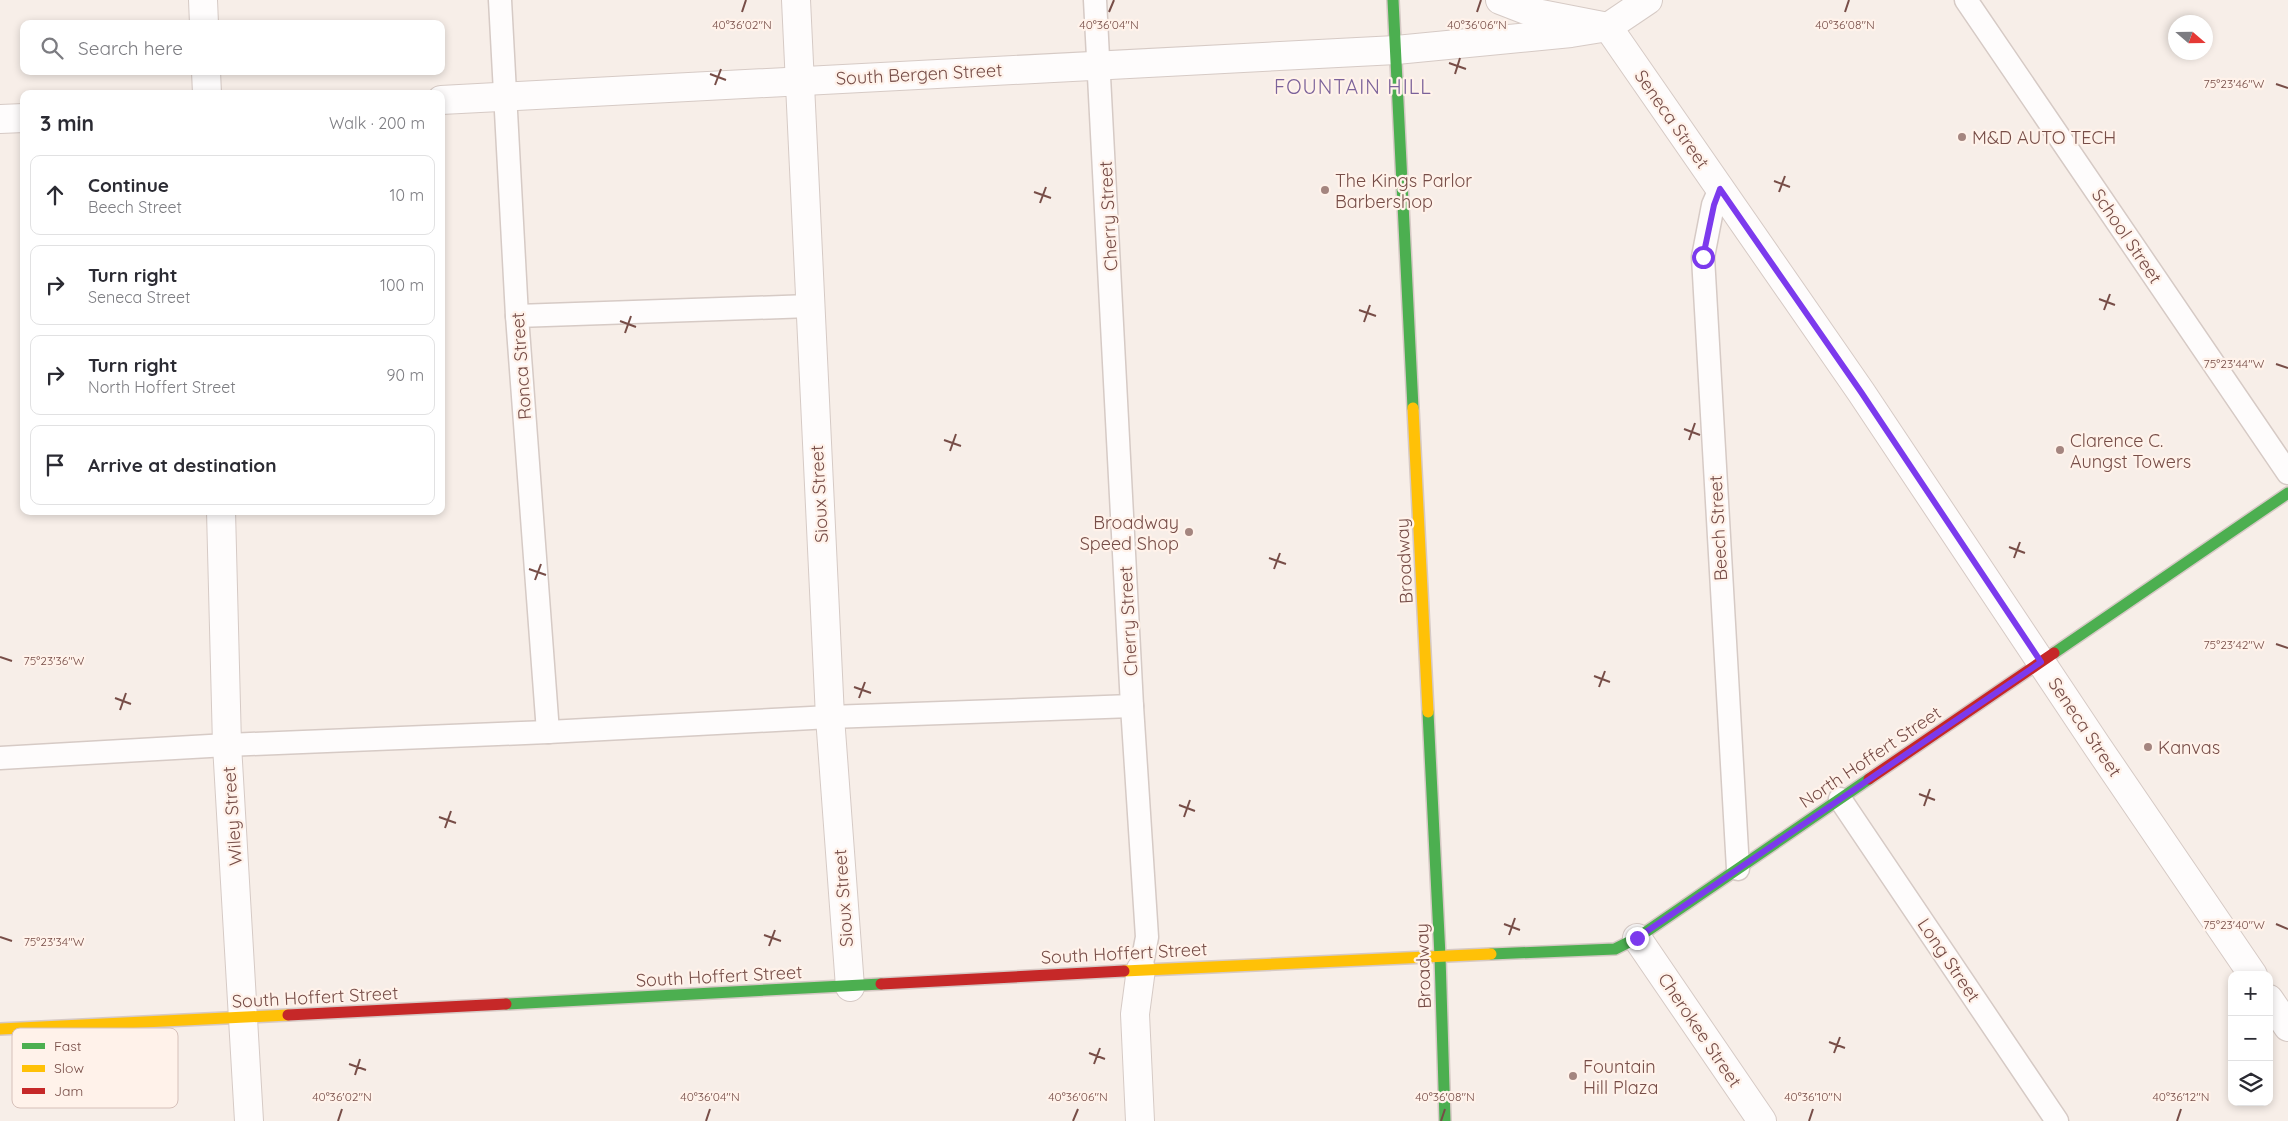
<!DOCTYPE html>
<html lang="en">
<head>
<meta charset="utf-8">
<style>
	body { margin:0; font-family:Quicksand,sans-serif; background:#f2f2f3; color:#2b2b33 }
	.controls { position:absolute; right:15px; bottom:15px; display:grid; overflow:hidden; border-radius:10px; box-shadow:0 2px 8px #0003 }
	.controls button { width:45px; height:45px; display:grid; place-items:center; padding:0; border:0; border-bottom:1px solid #e1e1e2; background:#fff; color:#2b2b33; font:25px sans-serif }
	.compass { position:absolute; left:2168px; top:15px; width:45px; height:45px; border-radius:50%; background:#fff; box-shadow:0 2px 8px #0003; rotate:110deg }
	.stop { position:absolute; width:15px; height:15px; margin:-11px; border:4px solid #7c3aed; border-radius:50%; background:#fff }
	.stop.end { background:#7c3aed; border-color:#fff; box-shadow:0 1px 5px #0008 }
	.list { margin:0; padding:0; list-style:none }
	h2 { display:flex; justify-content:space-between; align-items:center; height:65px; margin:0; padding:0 20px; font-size:21px }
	h2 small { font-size:16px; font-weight:400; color:#7c7c81 }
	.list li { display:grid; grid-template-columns:32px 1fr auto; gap:15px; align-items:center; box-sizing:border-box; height:80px; margin:0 10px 10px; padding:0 10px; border:1px solid #e1e1e2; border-radius:10px }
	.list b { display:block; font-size:19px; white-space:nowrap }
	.list p { margin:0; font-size:16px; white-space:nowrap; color:#7c7c81 }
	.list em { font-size:16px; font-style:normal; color:#7c7c81 }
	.icon { flex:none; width:28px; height:28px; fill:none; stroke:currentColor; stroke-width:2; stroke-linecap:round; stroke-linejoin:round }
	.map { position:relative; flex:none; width:2288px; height:1121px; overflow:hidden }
	.search { position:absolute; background:#fff; box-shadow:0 2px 8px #0003; left:20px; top:20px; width:425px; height:55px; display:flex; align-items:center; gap:12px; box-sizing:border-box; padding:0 18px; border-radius:10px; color:#7c7c81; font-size:19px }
	.panel { position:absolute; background:#fff; box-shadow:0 2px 8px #0003; left:20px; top:90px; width:425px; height:425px; border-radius:10px }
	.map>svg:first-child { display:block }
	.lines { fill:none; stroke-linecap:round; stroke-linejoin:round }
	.lane-casing { stroke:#d6cac5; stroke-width:25 }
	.street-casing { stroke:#d6cac5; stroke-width:30 }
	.fast-casing { stroke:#d6c9c5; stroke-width:14 }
	.slow-casing { stroke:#d6c9c5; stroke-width:14 }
	.jam-casing { stroke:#d6c9c5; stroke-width:14 }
	.lane { stroke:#fefcfc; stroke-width:22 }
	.street { stroke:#fefcfc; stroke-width:28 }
	.fast { stroke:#4caf50; stroke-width:11 }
	.slow { stroke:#ffc107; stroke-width:11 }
	.jam { stroke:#c62828; stroke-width:11 }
	.route { stroke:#7c3aed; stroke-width:6 }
	.ticks { fill:none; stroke:#774d47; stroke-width:2 }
	.poi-dot { fill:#a4857f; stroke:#fff2ea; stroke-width:2 }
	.labels { text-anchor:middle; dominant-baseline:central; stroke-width:4.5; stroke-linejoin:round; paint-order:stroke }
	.street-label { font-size:18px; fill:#774d47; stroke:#fff2ea }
	.poi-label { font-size:18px; fill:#774d47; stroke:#fff2ea; text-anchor:start }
	.quarter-label { font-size:20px; letter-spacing:1px; fill:#7b629a; stroke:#fff2ea }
	.key { fill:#fff2ea; stroke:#d6c0b9; stroke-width:1 }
	.key-label { font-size:14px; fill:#774d47 }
	.ticks-label { font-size:12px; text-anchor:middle; fill:#774d47; stroke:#fff2ea; stroke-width:4.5; stroke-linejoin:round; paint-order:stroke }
</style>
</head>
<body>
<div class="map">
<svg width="2288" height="1121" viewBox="0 0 2288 1121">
	<rect width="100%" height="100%" fill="#f7eee8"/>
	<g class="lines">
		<g class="lane-casing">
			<g id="lane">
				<path d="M500 0 517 316 548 732"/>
				<path d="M1095 0 1132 706 1147 937 1141 969"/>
				<path d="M1966 0 2288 473"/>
				<path d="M1720 189 1713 205 1703 257 1738 869"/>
				<path d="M517 316 810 306"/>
				<path d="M0 758 227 745 548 732 830 717 1132 706"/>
				<path d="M1840 799 2057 1121"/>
			</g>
		</g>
		<g class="street-casing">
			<g id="street">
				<path d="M203 0 204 24"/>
				<path d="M796 0 830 717 850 987"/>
				<path d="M1500 0 1531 12 1608 27 1861 392 2097 746 2253 975"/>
				<path d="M206 71 207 94"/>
				<path d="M441 100 1396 50 1571 33 1608 27 1648 0"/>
				<path d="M0 119 24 118"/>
				<path d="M221 511 227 745 249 1121"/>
				<path d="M1637 938 1762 1121"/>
				<path d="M2269 999 2288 1027"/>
				<path d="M1140 1121 1135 1014 1141 969"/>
			</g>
		</g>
		<g class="fast-casing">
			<g id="fast">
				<path d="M1393 0 1413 408"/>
				<path d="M2054 653 2288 493"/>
				<path d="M1428 712 1440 956 1445 1121"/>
				<path d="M1491 954 1615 949 1637 938 1869 779"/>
				<path d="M506 1004 881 984"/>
			</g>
		</g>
		<g class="slow-casing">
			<g id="slow">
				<path d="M1413 408 1428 712"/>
				<path d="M1124 971 1491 954"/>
				<path d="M0 1029 288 1015"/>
			</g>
		</g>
		<g class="jam-casing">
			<g id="jam">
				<path d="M1869 779 2054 653"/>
				<path d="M881 984 1124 971"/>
				<path d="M288 1015 506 1004"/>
			</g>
		</g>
		<use href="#lane" class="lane"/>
		<use href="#street" class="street"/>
		<use href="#fast" class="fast"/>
		<use href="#slow" class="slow"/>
		<use href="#jam" class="jam"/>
	</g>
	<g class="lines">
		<path class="route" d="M1637 938 2041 662 1861 392 1720 189 1714 205 1703 257"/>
	</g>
	<path class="ticks" d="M742 12 746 0M1109 12 1114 0M1477 12 1481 0M1845 12 1849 0M1449 63 1466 69M710 74 726 80M1455 74 1460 58M2276 84 2288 88M715 85 721 69M1774 181 1790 187M1034 192 1051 198M1779 192 1785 176M1040 203 1046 187M2099 299 2115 305M1359 310 1376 316M2104 310 2110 294M620 321 636 327M1364 322 1370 305M625 333 631 316M2276 364 2288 368M1684 429 1700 435M944 440 961 446M1689 440 1695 423M950 451 956 434M2009 547 2025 553M1269 558 1286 564M2014 558 2020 542M529 569 546 575M1274 569 1280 553M535 580 541 564M2276 644 2288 648M0 657 12 661M1594 676 1610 682M854 687 871 693M1599 687 1605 671M115 698 131 704M859 698 865 682M120 710 126 693M1919 794 1935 800M1179 805 1195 811M1924 806 1930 789M439 817 456 823M1184 817 1190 800M445 828 451 811M1504 924 1520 930M2276 924 2288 929M764 935 781 941M1509 935 1515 918M0 937 12 941M769 946 775 930M1829 1042 1845 1048M1089 1053 1105 1059M1834 1053 1840 1037M349 1064 366 1070M1094 1064 1100 1048M355 1075 360 1059M338 1121 342 1109M706 1121 710 1109M1073 1121 1078 1109M1441 1121 1445 1109M1809 1121 1813 1109M2177 1121 2181 1109"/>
	<g class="poi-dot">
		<circle cx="1962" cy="137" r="5"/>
		<circle cx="1325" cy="190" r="5"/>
		<circle cx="2060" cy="450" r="5"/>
		<circle cx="1189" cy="532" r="5"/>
		<circle cx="2148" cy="747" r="5"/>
		<circle cx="1573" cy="1076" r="5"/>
	</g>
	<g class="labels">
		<g class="street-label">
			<text transform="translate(919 74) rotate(-3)">South Bergen Street</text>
			<text transform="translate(1672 119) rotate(55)">Seneca Street</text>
			<text transform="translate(1108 216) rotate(-93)">Cherry Street</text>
			<text transform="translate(2127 236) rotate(56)">School Street</text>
			<text transform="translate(521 366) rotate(-94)">Ronca Street</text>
			<text transform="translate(819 494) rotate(-93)">Sioux Street</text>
			<text transform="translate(1718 528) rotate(-93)">Beech Street</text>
			<text transform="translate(1404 561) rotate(-93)">Broadway</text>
			<text transform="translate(1128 621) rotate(-93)">Cherry Street</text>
			<text transform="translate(2085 727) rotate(56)">Seneca Street</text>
			<text transform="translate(1870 757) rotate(-34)">North Hoffert Street</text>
			<text transform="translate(232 816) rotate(-94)">Wiley Street</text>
			<text transform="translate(843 898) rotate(-94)">Sioux Street</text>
			<text transform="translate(1124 953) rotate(-3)">South Hoffert Street</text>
			<text transform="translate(1949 960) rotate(56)">Long Street</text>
			<text transform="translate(1423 966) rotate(-92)">Broadway</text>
			<text transform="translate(719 976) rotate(-3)">South Hoffert Street</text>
			<text transform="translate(315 997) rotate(-3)">South Hoffert Street</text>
			<text transform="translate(1700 1030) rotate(56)">Cherokee Street</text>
		</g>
		<g class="poi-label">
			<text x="1972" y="137">M&amp;D AUTO TECH</text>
			<text x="1335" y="180">The Kings Parlor<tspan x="1335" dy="21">Barbershop</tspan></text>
			<text x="2070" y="440">Clarence C.<tspan x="2070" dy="21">Aungst Towers</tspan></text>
			<text x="1179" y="522" text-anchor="end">Broadway<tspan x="1179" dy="21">Speed Shop</tspan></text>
			<text x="2158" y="747">Kanvas</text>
			<text x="1583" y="1066">Fountain<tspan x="1583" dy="21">Hill Plaza</tspan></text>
		</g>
		<g class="quarter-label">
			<text x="1353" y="86">FOUNTAIN HILL</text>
		</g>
	</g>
	<rect x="12" y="1028" width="166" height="80" rx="8" class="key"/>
	<rect x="22" y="1043" width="23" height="6" fill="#4caf50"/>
	<rect x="22" y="1065" width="23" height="7" fill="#ffc107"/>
	<rect x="22" y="1088" width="23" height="6" fill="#c62828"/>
	<g class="key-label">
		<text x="54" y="1051">Fast</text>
		<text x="54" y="1073">Slow</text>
		<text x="54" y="1096">Jam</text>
	</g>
	<g class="ticks-label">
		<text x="742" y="29">40°36'02"N</text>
		<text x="1109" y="29">40°36'04"N</text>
		<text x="1477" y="29">40°36'06"N</text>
		<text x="1845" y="29">40°36'08"N</text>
		<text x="2234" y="88">75°23'46"W</text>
		<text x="2234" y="368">75°23'44"W</text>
		<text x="2234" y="649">75°23'42"W</text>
		<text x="54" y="665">75°23'36"W</text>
		<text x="2234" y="929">75°23'40"W</text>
		<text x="54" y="946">75°23'34"W</text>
		<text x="342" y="1101">40°36'02"N</text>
		<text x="710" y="1101">40°36'04"N</text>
		<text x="1078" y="1101">40°36'06"N</text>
		<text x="1445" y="1101">40°36'08"N</text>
		<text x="1813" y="1101">40°36'10"N</text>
		<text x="2181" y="1101">40°36'12"N</text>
	</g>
</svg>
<div class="controls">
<button>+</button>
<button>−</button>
<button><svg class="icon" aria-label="layers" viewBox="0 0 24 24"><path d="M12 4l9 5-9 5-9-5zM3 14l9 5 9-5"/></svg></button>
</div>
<svg class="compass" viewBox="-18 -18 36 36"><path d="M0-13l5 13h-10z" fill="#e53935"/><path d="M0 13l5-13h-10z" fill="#7c7c81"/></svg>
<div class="stop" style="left:1703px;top:257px"></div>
<div class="stop end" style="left:1637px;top:938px"></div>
<div class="search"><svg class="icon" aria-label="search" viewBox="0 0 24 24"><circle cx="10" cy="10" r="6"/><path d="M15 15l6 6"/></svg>Search here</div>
<section class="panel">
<h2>3 min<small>Walk · 200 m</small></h2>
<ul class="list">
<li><svg class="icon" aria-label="ahead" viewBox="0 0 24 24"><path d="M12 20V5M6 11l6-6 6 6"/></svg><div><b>Continue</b><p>Beech Street</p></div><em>10 m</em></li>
<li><svg class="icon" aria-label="right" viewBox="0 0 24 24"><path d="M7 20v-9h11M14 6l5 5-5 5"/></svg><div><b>Turn right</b><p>Seneca Street</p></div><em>100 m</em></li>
<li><svg class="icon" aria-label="right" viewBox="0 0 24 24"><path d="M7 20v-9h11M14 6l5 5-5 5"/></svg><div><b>Turn right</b><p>North Hoffert Street</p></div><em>90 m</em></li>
<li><svg class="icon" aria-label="arrive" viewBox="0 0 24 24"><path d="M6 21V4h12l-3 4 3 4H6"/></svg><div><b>Arrive at destination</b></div></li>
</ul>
</section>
</div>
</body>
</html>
